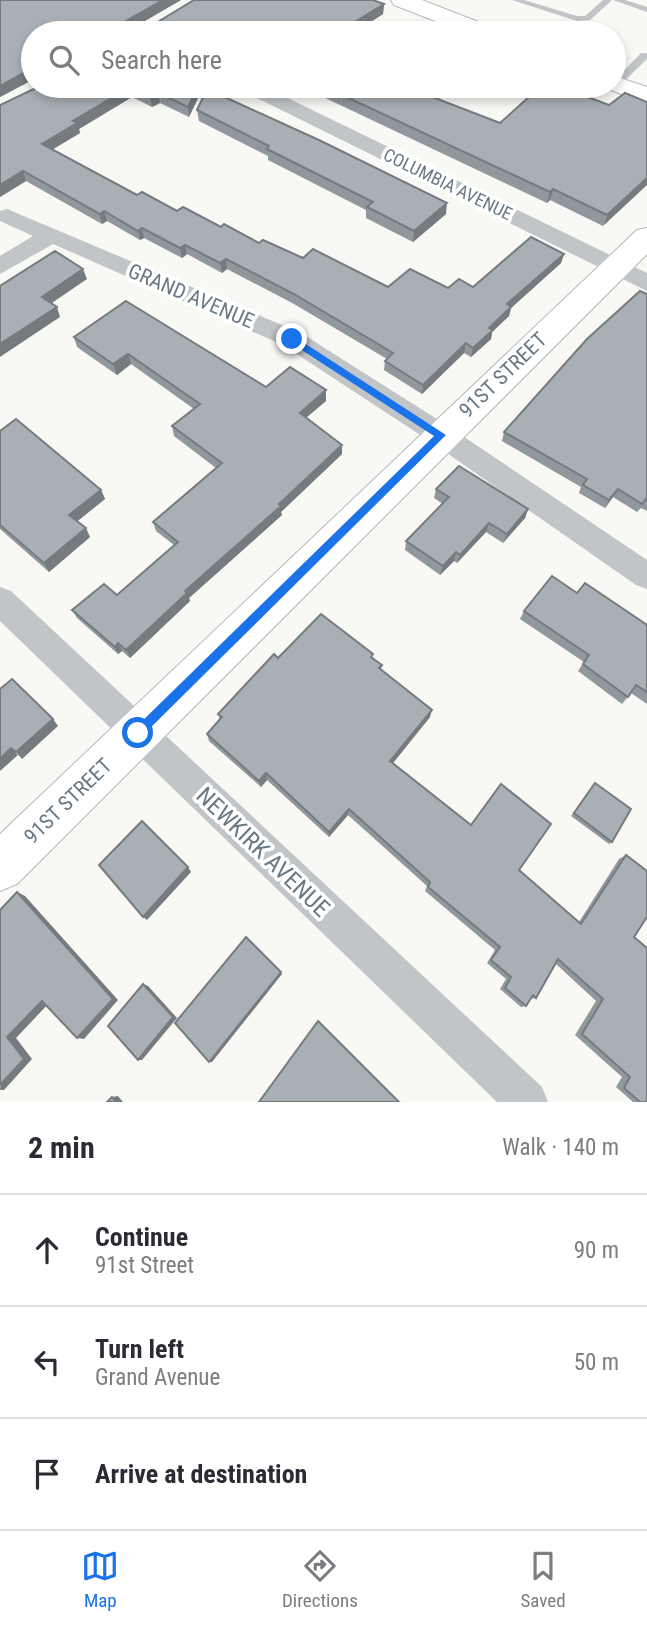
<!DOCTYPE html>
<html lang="en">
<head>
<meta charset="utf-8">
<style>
	body { margin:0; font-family:"Roboto Condensed",sans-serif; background:#f7f7f7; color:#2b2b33 }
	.stop { position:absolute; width:21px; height:21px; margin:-16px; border:5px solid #1a73e8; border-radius:50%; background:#fff }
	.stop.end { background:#1a73e8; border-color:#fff; box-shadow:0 2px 7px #0008 }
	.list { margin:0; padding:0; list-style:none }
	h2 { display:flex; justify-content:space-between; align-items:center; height:91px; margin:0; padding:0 28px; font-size:30px }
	h2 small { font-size:23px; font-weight:400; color:#7c7c81 }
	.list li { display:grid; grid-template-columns:46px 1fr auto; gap:21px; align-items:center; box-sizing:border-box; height:112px; padding:0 28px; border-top:2px solid #e1e1e2 }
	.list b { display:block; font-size:26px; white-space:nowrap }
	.list p { margin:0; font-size:23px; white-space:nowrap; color:#7c7c81 }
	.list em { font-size:23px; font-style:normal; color:#7c7c81 }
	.icon { flex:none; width:38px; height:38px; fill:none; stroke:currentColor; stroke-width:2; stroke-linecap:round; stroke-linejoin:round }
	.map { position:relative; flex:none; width:647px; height:1102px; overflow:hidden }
	.search { position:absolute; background:#fff; box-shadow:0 4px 10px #0003; left:21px; right:21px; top:21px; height:77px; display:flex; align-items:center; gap:18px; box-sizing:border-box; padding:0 24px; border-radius:38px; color:#7c7c81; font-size:26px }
	.sheet { height:427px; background:#fff }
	nav { display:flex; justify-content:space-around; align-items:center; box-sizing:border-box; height:98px; border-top:2px solid #e1e1e2; background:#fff; font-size:19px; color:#7c7c81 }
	nav a { display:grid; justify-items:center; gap:4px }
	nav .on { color:#1a73e8 }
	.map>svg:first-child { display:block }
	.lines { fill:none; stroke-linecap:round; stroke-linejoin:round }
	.secondary-casing { stroke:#b3b9bd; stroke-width:2 }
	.primary-casing { stroke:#b4b9bc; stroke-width:2 }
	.lane { fill:#c1c5c8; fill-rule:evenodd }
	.street { fill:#c1c5c8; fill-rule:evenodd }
	.secondary { fill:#fff; fill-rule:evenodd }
	.primary { fill:#fff; fill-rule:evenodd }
	.wall { fill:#90979d }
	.shaded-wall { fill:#767b7f }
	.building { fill:#a8b0b6; stroke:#767b7f; stroke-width:2 }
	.route { fill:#1a73e8 }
	.labels { text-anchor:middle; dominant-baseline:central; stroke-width:7; stroke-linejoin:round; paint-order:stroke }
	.far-street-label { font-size:18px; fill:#687985; stroke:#fff }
	.street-label { font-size:21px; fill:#687985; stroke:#fff }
	.near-street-label { font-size:24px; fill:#687985; stroke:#fff }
</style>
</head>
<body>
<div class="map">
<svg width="647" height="1102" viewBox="0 0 647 1102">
	<rect width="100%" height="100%" fill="#f8f8f5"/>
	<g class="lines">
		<g class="secondary-casing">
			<path id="secondary" d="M647 228V254L17 884 0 891V834L637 230Z"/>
		</g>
		<g class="primary-casing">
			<g id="primary">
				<path d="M391 0H422L494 28 498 33H466L394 5Z"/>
				<path d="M614 76 647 87V103L605 88 604 86H614Z"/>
			</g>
		</g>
		<g class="lane">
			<path d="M512 0H524L577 16H585L603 0H612L590 20 577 21Z"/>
			<path d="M613 0H625L647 7V12Z"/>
			<path d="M641 53H647V59L619 86H613L614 81Z"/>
		</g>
		<g class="street">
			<path d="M239 86H263L647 273V291L241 90Z"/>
			<path d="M7 209 301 333 451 428 647 560V589L636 585 431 442 283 345 53 244 0 274V256L33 236 0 221V211Z"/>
			<path d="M0 587 11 591 542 1087 548 1102H497L0 621Z"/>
		</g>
		<use href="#secondary" class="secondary"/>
		<use href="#primary" class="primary"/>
	</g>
	<g class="wall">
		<path d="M0 0H181L137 25 151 26 384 4 383 14 355 32 33 33V81L32 80 0 97Z"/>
		<path d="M40 86H199L200 94 189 117 160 103 152 107 132 97 79 129 80 133 53 149 137 195 221 227 259 243 388 287 448 288 473 287 564 254 561 263 511 308 509 316 492 332 491 339 471 357 464 353 422 394 384 370 385 361 387 359 294 304 227 269 222 273 187 254 182 258 144 238 140 240 107 221 102 224 26 181 0 197V105Z"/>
		<path d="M300 86H404L500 123 609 105 647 102 603 226 550 200 547 203Z"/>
		<path d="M197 110 446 214 413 242 366 218V210L268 160V156L199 121Z"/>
		<path d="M647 294V511L641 508 637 512 613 497 605 508 579 493 581 487 502 441 504 432Z"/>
		<path d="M74 337 266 387 326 401 306 417 342 445V454L281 512 282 515 189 598 190 601 130 658 122 651 118 654 77 618 72 610 117 595 174 545 156 531 153 522 216 468 174 436 172 426 194 409 131 364 117 375 77 347Z"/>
		<path d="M0 431 101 490 105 499 77 521 90 537 49 572 0 529Z"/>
		<path d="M436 489 528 509 525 518 503 543 486 532 457 563 454 561 440 575 405 550 406 541 443 504 434 498Z"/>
		<path d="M577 593 647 625V704L631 693 622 704 578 671 584 662 520 619 524 611Z"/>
		<path d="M278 658H372L382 665 381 670 430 717 393 763 579 922 619 859 626 855 634 937 647 1102H633L616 1087 622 1077 575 1035 596 1001 556 964 536 998 530 999 526 1006 521 1007 500 989 506 979 487 963 495 950 425 891 427 886 348 815 329 837 267 780 261 787 209 741 207 734 220 720 218 714Z"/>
		<path d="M595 783 612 842 609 844 571 816Z"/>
	</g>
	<g class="shaded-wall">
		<path d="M163 0H181L128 31 125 25 126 21Z"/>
		<path d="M384 4 383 14 355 32V33H346L350 25Z"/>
		<path d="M29 70 32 80 0 97V86Z"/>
		<path d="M198 86H199L200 94 189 117 188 107Z"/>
		<path d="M130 87 132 97 79 129 80 133 45 154 42 144 73 121Z"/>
		<path d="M159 93 160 103 152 107 150 97Z"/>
		<path d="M23 171 26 181 0 197V185Z"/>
		<path d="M647 178V185L603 226 607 215Z"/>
		<path d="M553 189 550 200 547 203 550 192Z"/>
		<path d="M447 203 446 214 413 242 414 231Z"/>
		<path d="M104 211 107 221 102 224 100 214Z"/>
		<path d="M142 228 144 238 140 240 138 231Z"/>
		<path d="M185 245 187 254 182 258 180 248Z"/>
		<path d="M564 254 561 263 511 308 509 316 492 332 491 339 471 357 473 348 507 304Z"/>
		<path d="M226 259 227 269 222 273 220 263Z"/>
		<path d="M83 269 87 279 46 307 42 297Z"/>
		<path d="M57 307 60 317 0 357V344Z"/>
		<path d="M466 343 464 353 422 394 423 385Z"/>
		<path d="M128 354 131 364 117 375 113 364Z"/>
		<path d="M326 390V401L300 423V413Z"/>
		<path d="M342 445V454L281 512 282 515 189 598 190 601 130 658 126 650 185 591Z"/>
		<path d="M618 489 613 497 605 508 609 500Z"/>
		<path d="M101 490 105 499 74 524 69 515Z"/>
		<path d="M528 509 525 518 503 543 507 534Z"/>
		<path d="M489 523 486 532 457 563 460 555Z"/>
		<path d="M86 528 90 537 49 572 44 563Z"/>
		<path d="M456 552 454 561 440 575 443 566Z"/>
		<path d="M118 643 122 651 118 654 115 647Z"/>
		<path d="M432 710 430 717 389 768 390 761Z"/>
		<path d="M53 719 58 726 22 759 16 752Z"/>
		<path d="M11 748 18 755 0 771V759Z"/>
		<path d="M266 773 267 780 261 787 259 781Z"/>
		<path d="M349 809 348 815 329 837V832Z"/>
		<path d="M188 867 191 872 147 920 143 917Z"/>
		<path d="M17 892 25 896 118 1000 84 1039 77 1038Z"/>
		<path d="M281 972 282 974 212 1062H209Z"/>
		<path d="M143 984 148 986 177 1018 142 1060H138Z"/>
		<path d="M42 1001 50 1002 16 1038 32 1059 4 1090H0L7 1037Z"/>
		<path d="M118 1096 123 1102H116L112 1097Z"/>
	</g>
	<g class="building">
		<path d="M0 0H163L126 21 125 25 151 26 194 0H373L384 4 350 25 355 28 346 33H33V74L29 70 0 86Z"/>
		<path d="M40 86H198L188 107 159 93 150 97 130 87 73 121 77 123 42 144 137 195 142 192 177 211 183 207 221 227 224 224 259 243 263 240 303 258 313 249 388 287 410 269 448 288 459 279 473 287 531 237 564 254 507 304 511 307 489 328 493 330 473 348 466 343 423 385 385 361 393 353 294 294 226 259 220 263 185 245 180 248 142 228 138 231 104 211 100 214 23 171 0 185V105Z"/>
		<path d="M323 86H404L500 123 541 86H558L609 105 625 93 647 102V178L607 215 553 189 550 192Z"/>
		<path d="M207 89 321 141 447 203 414 231 367 207 373 202 267 149 269 146 197 110Z"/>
		<path d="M55 251 83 269 42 297 57 307 0 344V286Z"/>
		<path d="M640 291 647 294V500L646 499 642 504 618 489 609 500 583 485 587 479 504 432 587 339Z"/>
		<path d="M126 301 266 387 290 367 326 390 300 413 342 445 279 504 281 506 185 591 187 593 126 650 118 643 115 647 72 610 104 584 117 595 178 542 153 522 222 463 172 426 200 404 128 354 113 364 74 337Z"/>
		<path d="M16 419 101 490 69 515 86 528 44 563 0 525V431Z"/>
		<path d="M459 466 528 509 507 534 489 523 460 555 456 552 443 566 406 541 449 497 436 489Z"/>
		<path d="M552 576 577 593 585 583 647 625V692L636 685 628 697 583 664 589 655 524 611Z"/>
		<path d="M321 614 373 654 371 657 382 665 379 668 432 710 390 761 471 825 501 784 551 824 519 870 581 924 626 855 647 871V917L634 937 647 948V1102H640L624 1088 630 1077 582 1034 603 999 558 959 536 998 533 995 526 1006 505 988 511 977 491 960 500 947 428 887 430 882 349 809 329 832 266 773 259 781 207 734 222 717 218 714 274 654 278 658Z"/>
		<path d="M12 679 53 719 16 752 11 748 0 759V689Z"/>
		<path d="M595 783 631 809 612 842 574 813Z"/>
		<path d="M142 821 188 867 143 917 99 865Z"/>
		<path d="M17 892 113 999 77 1038 42 1001 7 1037 24 1059 0 1085V910Z"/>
		<path d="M246 937 281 972 209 1062 175 1023Z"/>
		<path d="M143 984 173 1017 138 1060 108 1026Z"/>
		<path d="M318 1021 399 1102H259Z"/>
		<path d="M112 1097 116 1102H107Z"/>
	</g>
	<path class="route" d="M288 337H295L446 435 138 740 134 738V729L434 436 288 341Z"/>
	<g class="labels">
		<g class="far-street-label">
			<text transform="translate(448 184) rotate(26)">COLUMBIA AVENUE</text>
		</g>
		<g class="street-label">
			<text transform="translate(191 296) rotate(23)">GRAND AVENUE</text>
			<text transform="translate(503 375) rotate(-44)">91ST STREET</text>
			<text transform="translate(68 801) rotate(-44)">91ST STREET</text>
		</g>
		<g class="near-street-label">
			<text transform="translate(263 852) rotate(44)">NEWKIRK AVENUE</text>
		</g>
	</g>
</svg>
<div class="stop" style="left:138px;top:733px"></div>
<div class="stop end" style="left:292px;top:339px"></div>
<div class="search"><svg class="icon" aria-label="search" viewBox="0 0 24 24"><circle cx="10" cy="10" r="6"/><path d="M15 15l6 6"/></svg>Search here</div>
</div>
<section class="sheet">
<h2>2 min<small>Walk · 140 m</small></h2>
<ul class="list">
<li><svg class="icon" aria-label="ahead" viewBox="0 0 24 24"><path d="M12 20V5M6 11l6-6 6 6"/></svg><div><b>Continue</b><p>91st Street</p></div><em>90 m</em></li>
<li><svg class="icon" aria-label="left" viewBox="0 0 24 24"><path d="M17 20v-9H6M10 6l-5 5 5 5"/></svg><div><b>Turn left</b><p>Grand Avenue</p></div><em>50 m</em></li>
<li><svg class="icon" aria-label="arrive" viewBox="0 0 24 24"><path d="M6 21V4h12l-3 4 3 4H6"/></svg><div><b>Arrive at destination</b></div></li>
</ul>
</section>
<nav>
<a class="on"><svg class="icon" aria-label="map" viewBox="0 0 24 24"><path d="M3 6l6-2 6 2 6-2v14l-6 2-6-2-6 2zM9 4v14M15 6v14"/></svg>Map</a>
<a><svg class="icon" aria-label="directions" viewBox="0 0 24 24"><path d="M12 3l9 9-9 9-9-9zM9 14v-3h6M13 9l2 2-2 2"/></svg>Directions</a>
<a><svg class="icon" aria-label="saved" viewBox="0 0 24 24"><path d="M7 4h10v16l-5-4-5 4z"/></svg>Saved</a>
</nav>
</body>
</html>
